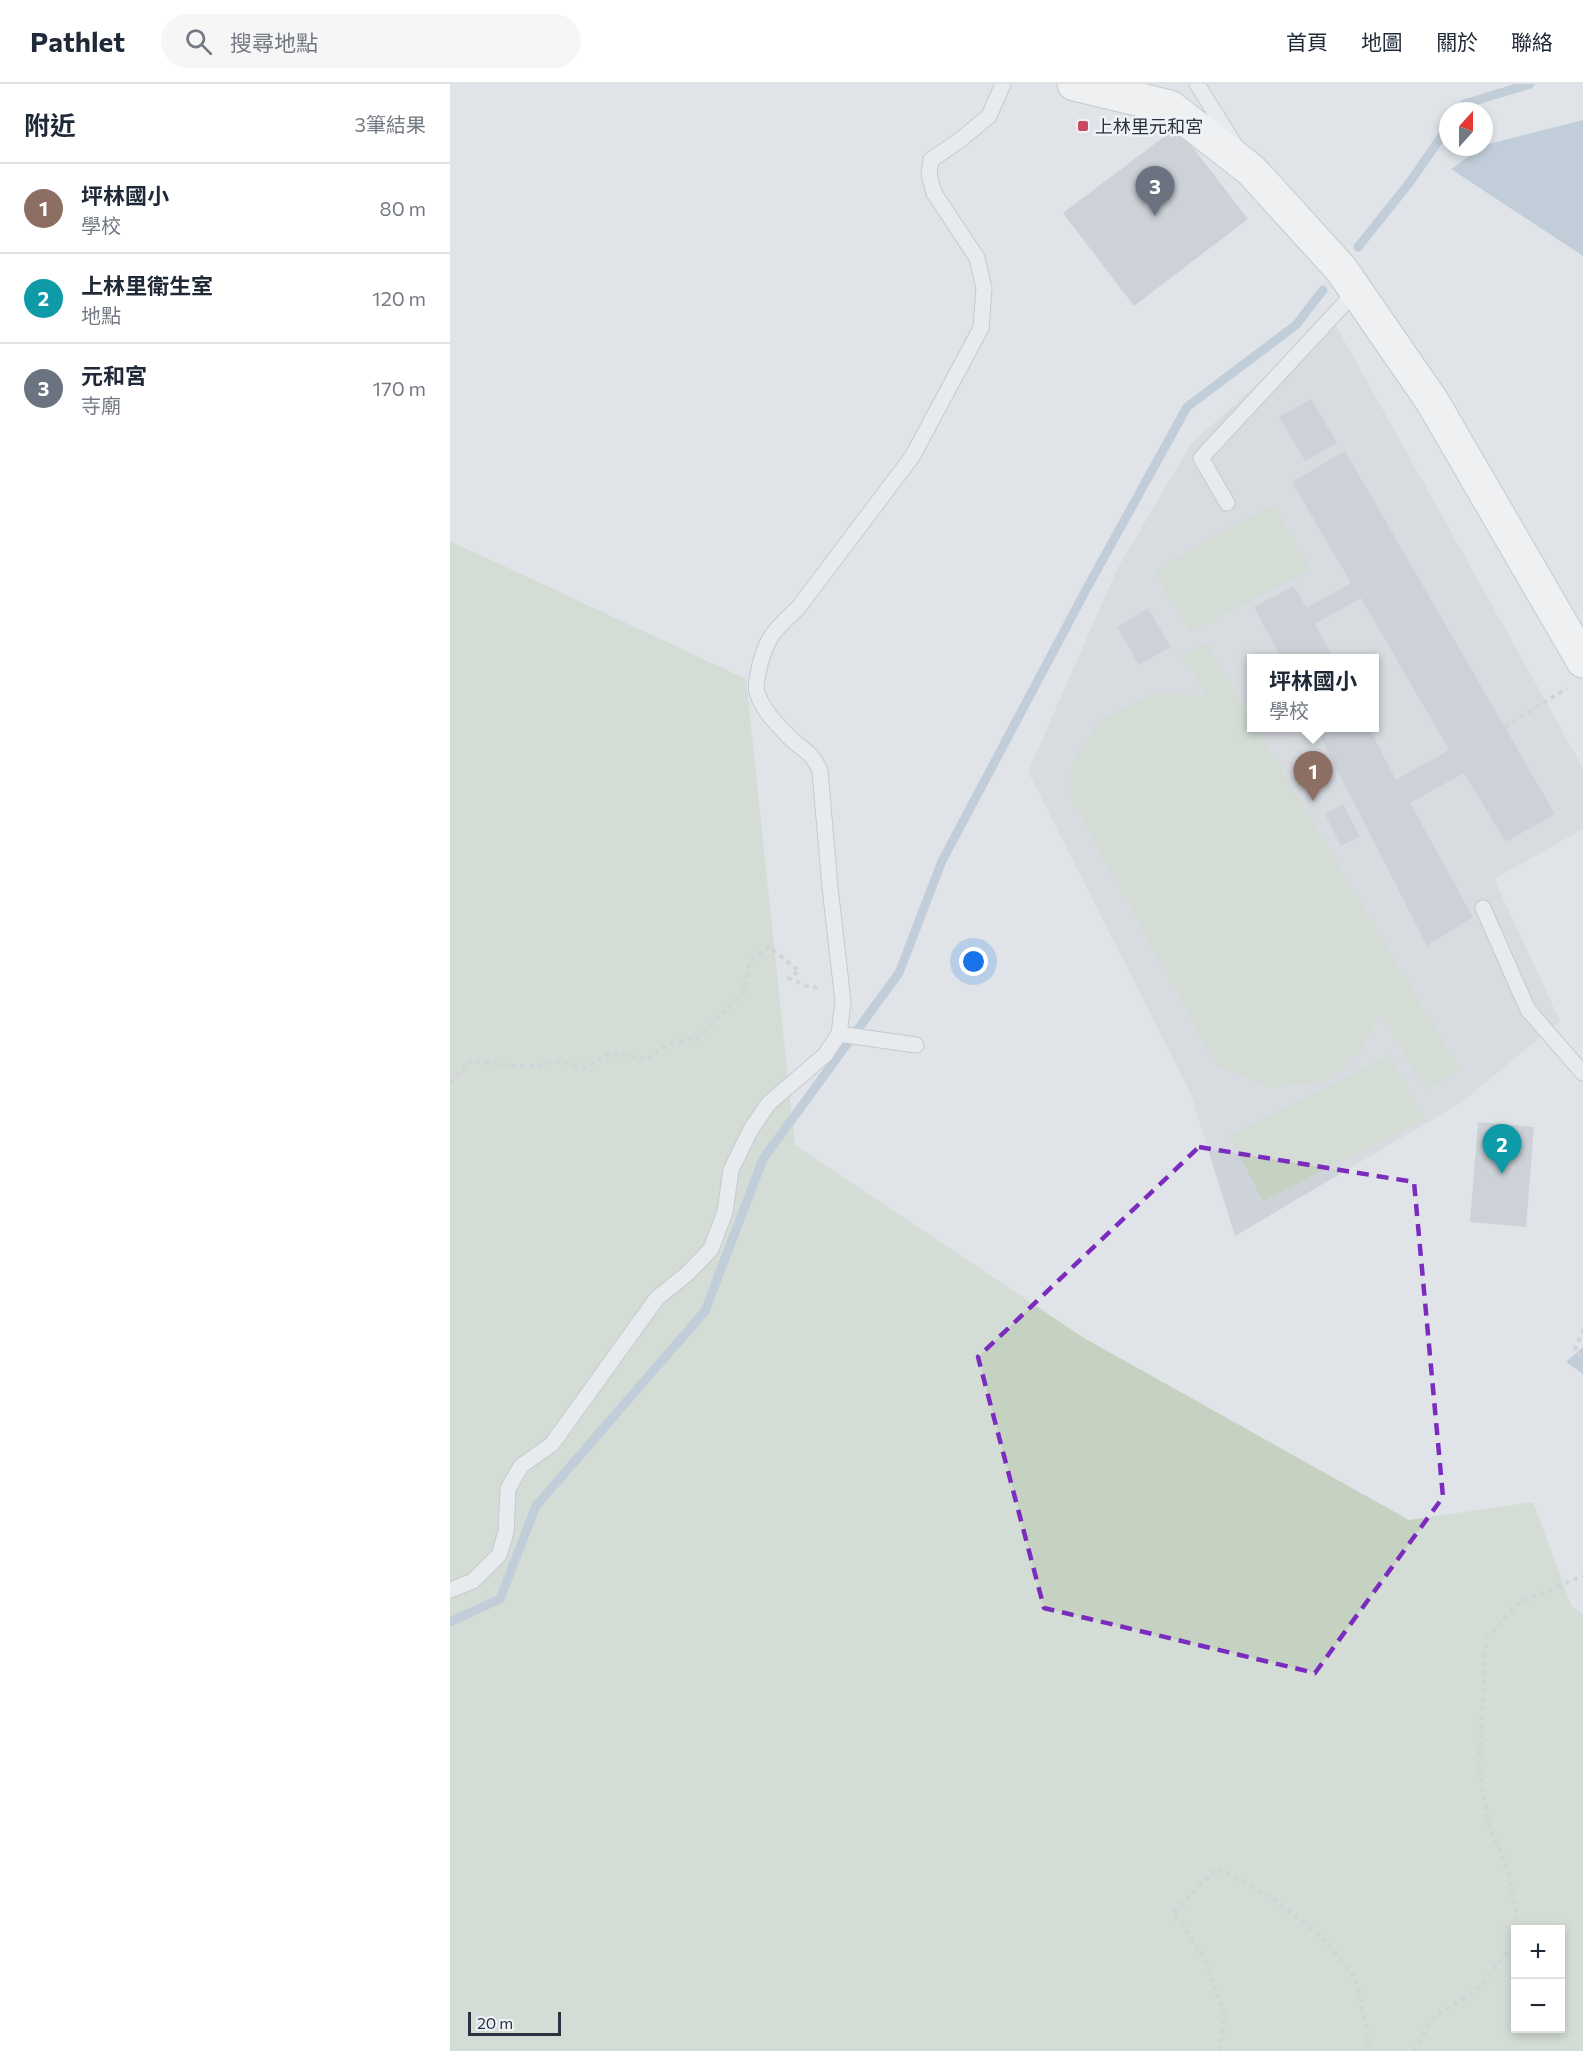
<!DOCTYPE html>
<html lang="zh-TW">
<head>
<meta charset="utf-8">
<style>
	body { margin:0; font-family:Commissioner,"Noto Sans TC",sans-serif; background:#f6f6f7; color:#1f2937 }
	.controls { position:absolute; right:18px; bottom:18px; display:grid; overflow:hidden; border-radius:0px; box-shadow:0 3px 9px #0003 }
	.controls button { width:54px; height:54px; display:grid; place-items:center; padding:0; border:0; border-bottom:2px solid #e0e1e3; background:#fff; color:#1f2937; font:30px sans-serif }
	.compass { position:absolute; left:989px; top:18px; width:54px; height:54px; border-radius:50%; background:#fff; box-shadow:0 3px 9px #0003; rotate:21deg }
	.scale { position:absolute; left:18px; bottom:15px; width:93px; box-sizing:border-box; padding-left:6px; border:3px solid #29323f; border-top:0; font-size:16px; line-height:21px; white-space:nowrap; color:#29323f; -webkit-text-stroke:4px #eff2f6; paint-order:stroke }
	.you { position:absolute; left:524px; top:878px; width:21px; height:21px; margin:-15px; border:4px solid #fff; border-radius:50%; background:#1a73e8; box-shadow:0 0 0 9px #1a73e833 }
	.badge { display:grid; place-items:center; width:39px; height:39px; border-radius:50%; background:#7c3aed; color:#fff; font-size:20px; font-weight:700 }
	.pin { position:absolute; translate:-50% -50px; filter:drop-shadow(0 2px 3px #0008) }
	.pin::after { content:''; position:absolute; top:32px; width:21px; height:18px; background:inherit; clip-path:polygon(0 0,100% 0,50% 100%) }
	.popup { position:absolute; left:797px; top:570px; width:132px; height:78px; box-sizing:border-box; display:grid; place-content:center; border-radius:0px; background:#fff; filter:drop-shadow(0 2px 4px #0005); font-size:20px; white-space:nowrap; color:#747a83 }
	.popup b { font-size:22px; color:#1f2937 }
	.popup::after { content:''; position:absolute; left:50%; top:100%; margin-left:-12px; border:12px solid transparent; border-top-color:#fff }
	.list { margin:0; padding:0; list-style:none }
	h2 { display:flex; justify-content:space-between; align-items:center; height:78px; margin:0; padding:0 24px; font-size:26px }
	h2 small { font-size:20px; font-weight:400; color:#747a83 }
	.list li { display:grid; grid-template-columns:39px 1fr auto; gap:18px; align-items:center; box-sizing:border-box; height:90px; padding:0 24px; border-top:2px solid #e0e1e3 }
	.list b { display:block; font-size:22px; white-space:nowrap }
	.list p { margin:0; font-size:20px; white-space:nowrap; color:#747a83 }
	.list em { font-size:20px; font-style:normal; color:#747a83 }
	.icon { flex:none; width:33px; height:33px; fill:none; stroke:currentColor; stroke-width:2; stroke-linecap:round; stroke-linejoin:round }
	.map { position:relative; flex:none; width:1133px; height:1967px; overflow:hidden }
	header { display:flex; align-items:center; gap:36px; box-sizing:border-box; height:84px; padding:0 30px; background:#fff; border-bottom:2px solid #e0e1e3 }
	header strong { font-size:28px }
	nav { display:flex; gap:33px; margin-inline-start:auto; font-size:21px }
	.search { width:420px; height:54px; background:#f6f6f7; display:flex; align-items:center; gap:15px; box-sizing:border-box; padding:0 21px; border-radius:33px; color:#747a83; font-size:22px }
	main { display:flex }
	aside { flex:1; background:#fff }
	.map>svg:first-child { display:block }
	.built { fill:#ced3da; fill-rule:evenodd }
	.green { fill:#c6d2c1; fill-rule:evenodd }
	.water { fill:#9cb3c7 }
	.lines { fill:none; stroke-linecap:round; stroke-linejoin:round }
	.stream { stroke:#9cb3c7; stroke-width:9 }
	.building { fill:#b7bdc5 }
	.lane-casing { stroke:#a5abb2; stroke-width:17 }
	.secondary-casing { stroke:#a5abb2; stroke-width:35 }
	.path { stroke:#bec2c7; stroke-width:4; stroke-dasharray:4.5 4.5; stroke-linecap:butt }
	.lane { stroke:#f2f4f7; stroke-width:15 }
	.secondary { stroke:#fff; stroke-width:33 }
	.marked { fill:none; stroke:#7b2cbf; stroke-width:4.5; stroke-dasharray:12 8; stroke-linejoin:round }
	.poi-dot { fill:#c84a63; stroke:#eff2f6; stroke-width:2 }
	.labels { text-anchor:middle; dominant-baseline:central; stroke-width:5; stroke-linejoin:round; paint-order:stroke }
	.poi-label { font-size:18px; fill:#29323f; stroke:#eff2f6; text-anchor:start }
</style>
</head>
<body>
<header>
<strong>Pathlet</strong>
<div class="search"><svg class="icon" aria-label="search" viewBox="0 0 24 24"><circle cx="10" cy="10" r="6"/><path d="M15 15l6 6"/></svg>搜尋地點</div>
<nav><a>首頁</a><a>地圖</a><a>關於</a><a>聯絡</a></nav>
</header>
<main>
<aside>
<h2>附近<small>3筆結果</small></h2>
<ul class="list">
<li><span class="badge" style="background:#8d6e63">1</span><div><b>坪林國小</b><p>學校</p></div><em>80 m</em></li>
<li><span class="badge" style="background:#0f9aa8">2</span><div><b>上林里衛生室</b><p>地點</p></div><em>120 m</em></li>
<li><span class="badge" style="background:#6b7280">3</span><div><b>元和宮</b><p>寺廟</p></div><em>170 m</em></li>
</ul>
</aside>
<div class="map">
<svg width="1133" height="1967" viewBox="0 0 1133 1967">
	<rect width="100%" height="100%" fill="#e0e4e8"/>
	<path class="built" d="M881 233 1133 684V745L1044 795 1110 937 1012 1018 785 1152 740 1008 578 688 667 485 742 359ZM802 574H924V644H802Z"/>
	<g class="green">
		<path d="M825 421 860 486 741 548 704 488 759 455Z"/>
		<path d="M0 457 296 595 345 1061 634 1254 959 1436 1083 1418 1122 1523 1133 1530V1967H0ZM1066 1846H1110V1944H1066Z"/>
		<path d="M756 558 801 634 802 644H807L1010 986 976 1006 931 930 910 966 877 997 822 1004 767 982 619 711 624 675 650 636 702 610 756 611 733 572Z"/>
		<path d="M940 970 974 1035 813 1117 779 1052Z"/>
	</g>
	<g class="water">
		<path d="M1133 36V172L1001 85 1035 61Z"/>
		<path d="M1133 1263V1290L1116 1278Z"/>
	</g>
	<g class="lines">
		<g class="stream">
			<path d="M1009 27 1014 20 1080 0"/>
			<path d="M908 163 960 98 998 43"/>
			<path d="M0 1538 50 1515 86 1422 255 1227 313 1075 449 889 492 777 637 504 737 323 846 241 873 206"/>
		</g>
	</g>
	<g class="building">
		<path d="M727 43 798 135 684 222 613 129Z"/>
		<path d="M861 315 887 359 855 377 829 333Z"/>
		<path d="M895 367 1105 730 1056 758 1014 689 960 719 1023 833 977 862 866 644H919L946 696 999 666 911 514 865 540 883 574H831L804 523 843 502 857 524 901 499 842 398Z"/>
		<path d="M698 524 721 563 689 581 667 543Z"/>
		<path d="M893 720 910 753 891 762 875 730Z"/>
		<path d="M1028 1038 1084 1043 1076 1143 1020 1138Z"/>
	</g>
	<g class="lines">
		<g class="lane-casing">
			<g id="lane">
				<path d="M747 0 785 61"/>
				<path d="M777 419 751 374 906 207"/>
				<path d="M1033 824 1078 926 1133 989"/>
				<path d="M389 950 466 961"/>
				<path d="M0 1506 23 1497 49 1471 56 1448 58 1405 71 1382 102 1360 207 1214 237 1190 261 1165 275 1128 281 1086 301 1045 319 1019 375 971 389 950 393 918 380 803 370 687C362 667 353 667 339 653 327 640 312 626 307 608 305 603 307 595 308 590 314 556 324 546 348 524L462 373 531 244 534 204 527 174 484 109 479 90 481 76 510 56 539 32 553 0"/>
			</g>
		</g>
		<g class="secondary-casing">
			<path id="secondary" d="M624 0 720 23 801 86 891 185 982 317 1133 577"/>
		</g>
		<g class="path">
			<path d="M1055 643 1117 604"/>
			<path d="M0 999 21 976 62 982H88L109 977 136 984 161 968 198 976 216 961 247 954 294 907 300 877 319 863 349 887 339 894 356 902 370 904"/>
			<path d="M1133 1245 1125 1266 1133 1274"/>
			<path d="M1069 1846 1059 1789 1038 1738 1029 1684 1036 1555 1070 1518 1133 1492"/>
			<path d="M769 1967 775 1931 753 1871 723 1829 767 1784 820 1813 872 1853 906 1895 916 1942 918 1967"/>
			<path d="M963 1967 986 1931 1026 1907 1066 1858"/>
		</g>
		<use href="#lane" class="lane"/>
		<use href="#secondary" class="secondary"/>
	</g>
	<path d="M0 0H1133V1967H0ZM749 1063 964 1098 993 1413 865 1589 594 1524 528 1273Z" fill="#e0e4e8" fill-opacity=".55" fill-rule="evenodd"/>
	<path class="marked" d="M749 1063 964 1098 993 1413 865 1589 594 1524 528 1273Z"/>
	<rect class="poi-dot" x="627" y="36" width="12" height="12" rx="3"/>
	<g class="labels">
		<g class="poi-label">
			<text x="645" y="42">上林里元和宮</text>
		</g>
	</g>
</svg>
<div class="controls">
<button>+</button>
<button>−</button>
</div>
<svg class="compass" viewBox="-18 -18 36 36"><path d="M0-13l5 13h-10z" fill="#e53935"/><path d="M0 13l5-13h-10z" fill="#747a83"/></svg>
<div class="scale">20 m</div>
<div class="you"></div>
<div class="pin badge" style="left:863px;top:717px;background:#8d6e63">1</div>
<div class="popup"><b>坪林國小</b>學校</div>
<div class="pin badge" style="left:1052px;top:1090px;background:#0f9aa8">2</div>
<div class="pin badge" style="left:705px;top:132px;background:#6b7280">3</div>
</div>
</main>
</body>
</html>
